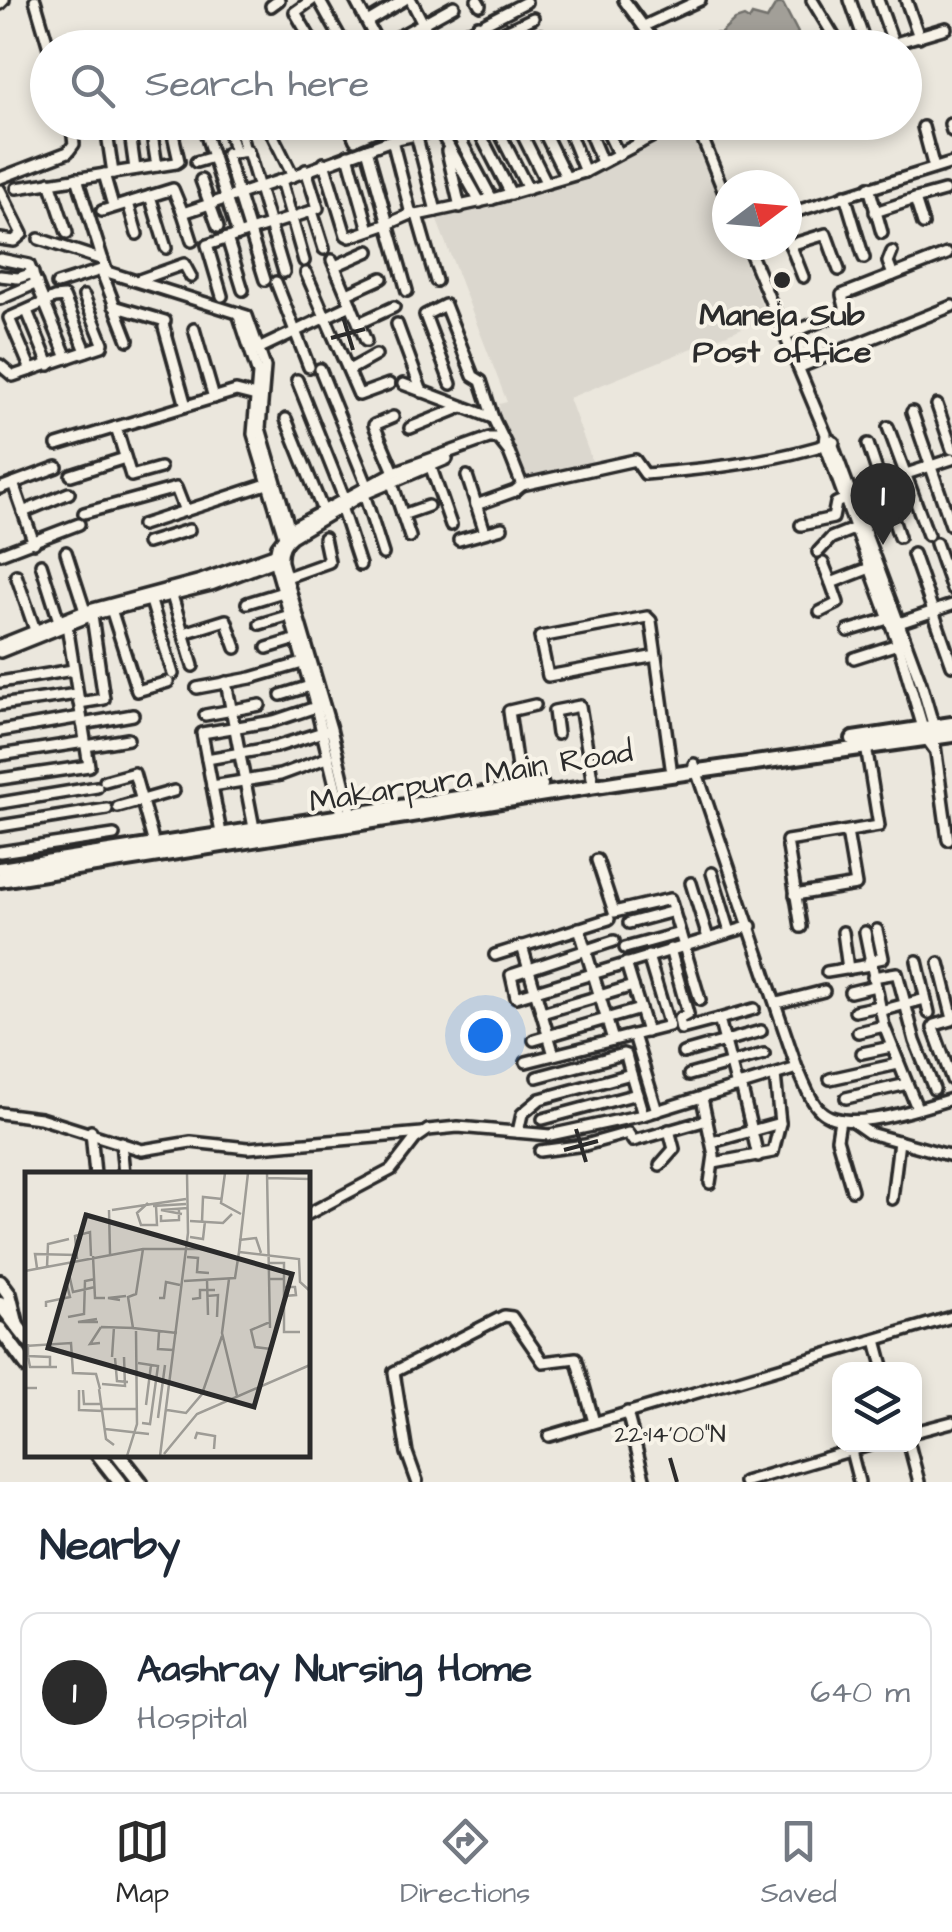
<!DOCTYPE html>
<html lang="en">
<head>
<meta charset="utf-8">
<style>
	body { margin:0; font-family:"Architects Daughter",sans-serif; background:#f2f2f3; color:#1f2937 }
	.controls { position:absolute; right:30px; bottom:30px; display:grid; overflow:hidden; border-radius:20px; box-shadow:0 5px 15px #0003 }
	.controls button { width:90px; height:90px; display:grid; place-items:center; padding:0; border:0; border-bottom:2px solid #e0e1e3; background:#fff; color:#1f2937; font:50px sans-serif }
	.compass { position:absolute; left:712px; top:170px; width:90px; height:90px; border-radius:50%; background:#fff; box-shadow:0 5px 15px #0003; rotate:74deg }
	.you { position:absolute; left:485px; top:1035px; width:35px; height:35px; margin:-25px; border:8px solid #fff; border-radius:50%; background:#1a73e8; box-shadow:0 0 0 15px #1a73e833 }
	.badge { display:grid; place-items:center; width:65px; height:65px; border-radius:50%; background:#2b2b2b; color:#fff; font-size:32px; font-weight:700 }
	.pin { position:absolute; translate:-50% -82px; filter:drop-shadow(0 2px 5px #0008) }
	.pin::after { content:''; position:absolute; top:52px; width:35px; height:30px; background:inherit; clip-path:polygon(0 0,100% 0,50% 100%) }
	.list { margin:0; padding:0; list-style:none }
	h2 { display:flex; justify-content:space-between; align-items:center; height:130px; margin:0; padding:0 40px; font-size:42px }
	h2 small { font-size:32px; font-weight:400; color:#747a83 }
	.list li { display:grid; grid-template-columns:65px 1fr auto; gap:30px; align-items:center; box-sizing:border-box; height:160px; margin:0 20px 20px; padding:0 20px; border:2px solid #e0e1e3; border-radius:20px }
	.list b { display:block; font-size:38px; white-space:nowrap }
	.list p { margin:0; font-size:32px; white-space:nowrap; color:#747a83 }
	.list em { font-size:32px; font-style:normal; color:#747a83 }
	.icon { flex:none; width:55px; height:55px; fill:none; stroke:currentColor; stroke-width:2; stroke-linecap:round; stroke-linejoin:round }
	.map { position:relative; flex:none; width:952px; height:1482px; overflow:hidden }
	.search { position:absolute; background:#fff; box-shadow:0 5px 15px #0003; left:30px; right:30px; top:30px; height:110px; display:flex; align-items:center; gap:25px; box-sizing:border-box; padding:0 35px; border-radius:55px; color:#747a83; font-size:38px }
	.sheet { height:310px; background:#fff }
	nav { display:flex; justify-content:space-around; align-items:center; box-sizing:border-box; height:140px; border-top:2px solid #e0e1e3; background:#fff; font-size:28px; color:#747a83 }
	nav a { display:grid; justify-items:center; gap:5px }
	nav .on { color:#2b2b2b }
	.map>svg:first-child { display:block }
	.built { fill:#dbd7ce }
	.water { fill:#a29f98; stroke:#72716c; stroke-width:2.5 }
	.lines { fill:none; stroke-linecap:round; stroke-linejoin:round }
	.minor-casing { stroke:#2b2b2b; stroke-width:16 }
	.highway-casing { stroke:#2b2b2b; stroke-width:20 }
	.minor { stroke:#f7f3e8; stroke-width:9 }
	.highway { stroke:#f7f3e8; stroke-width:12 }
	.ticks { fill:none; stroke:#2b2b2b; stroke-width:4 }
	.poi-dot { fill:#2b2b2b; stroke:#f7f3e8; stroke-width:4 }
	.labels { text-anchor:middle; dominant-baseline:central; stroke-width:8; stroke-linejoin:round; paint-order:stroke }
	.poi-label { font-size:32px; font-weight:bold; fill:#2b2b2b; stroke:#f7f3e8 }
	.street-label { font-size:32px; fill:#2b2b2b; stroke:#f7f3e8 }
	.inset-road { fill:none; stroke:#9e9c96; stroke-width:2.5 }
	.view { fill:#2b2b2b; fill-opacity:0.15; stroke:#2b2b2b; stroke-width:5 }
	.inset-edge { fill:none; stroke:#2b2b2b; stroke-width:5 }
	.ticks-label { font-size:25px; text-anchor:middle; fill:#2b2b2b; stroke:#f7f3e8; stroke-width:8; stroke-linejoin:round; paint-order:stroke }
</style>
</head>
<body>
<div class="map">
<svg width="952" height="1482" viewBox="0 0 952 1482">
	<rect width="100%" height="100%" fill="#ebe7dd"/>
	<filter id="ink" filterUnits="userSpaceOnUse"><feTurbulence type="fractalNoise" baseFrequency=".01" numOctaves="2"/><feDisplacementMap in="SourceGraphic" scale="20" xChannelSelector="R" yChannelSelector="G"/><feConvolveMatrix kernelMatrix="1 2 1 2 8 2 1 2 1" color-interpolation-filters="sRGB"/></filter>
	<g filter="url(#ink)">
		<path class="built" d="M692 127 727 217V245H738L767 318 569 398 595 469 524 484 500 419 499 404 507 402 436 218 509 200 603 169Z"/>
		<path class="water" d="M776 4H783L798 33 784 47H694L699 35 721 33 735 20 744 17 749 20 752 15 767 19Z"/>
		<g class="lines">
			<g class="minor-casing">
				<g id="minor">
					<path d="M35 0 49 48"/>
					<path d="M312 0 295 12 316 48"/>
					<path d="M319 0 346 48"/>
					<path d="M355 0 380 47 454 6"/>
					<path d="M411 0 430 37"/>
					<path d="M477 0 480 5"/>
					<path d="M624 0 659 48"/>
					<path d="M812 0 841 48"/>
					<path d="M850 0 867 48"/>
					<path d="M878 0 893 42"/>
					<path d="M906 0 919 37"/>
					<path d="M0 4 4 0"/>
					<path d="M271 6 279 0"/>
					<path d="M367 22 404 0"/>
					<path d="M478 25 491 48"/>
					<path d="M644 26 700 0"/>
					<path d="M467 31 476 48"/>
					<path d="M487 40 533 18"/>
					<path d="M437 48 526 2"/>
					<path d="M513 48 541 35"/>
					<path d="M878 48 946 28"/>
					<path d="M266 122 293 176 392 140 477 122"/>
					<path d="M347 122 355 140"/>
					<path d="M435 122 480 202"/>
					<path d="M451 122 492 199"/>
					<path d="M474 122 511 194"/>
					<path d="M494 122 528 189"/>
					<path d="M516 122 546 182"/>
					<path d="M539 122 566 177"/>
					<path d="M585 122 602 162"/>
					<path d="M603 122 618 154"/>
					<path d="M631 122 640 143"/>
					<path d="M696 122 727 200"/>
					<path d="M238 123 245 151"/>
					<path d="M950 124 952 131"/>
					<path d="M566 125 585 172"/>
					<path d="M227 127 235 152"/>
					<path d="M923 127 934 168"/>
					<path d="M151 129 157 166"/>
					<path d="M205 132 238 235"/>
					<path d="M130 133 135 169"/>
					<path d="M271 133 290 122"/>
					<path d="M416 134 436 211"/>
					<path d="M355 139 396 122"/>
					<path d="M108 140 113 173"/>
					<path d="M392 140 411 214 417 215"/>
					<path d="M367 149 388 224 411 214"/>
					<path d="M447 151 460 207"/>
					<path d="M348 155 369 230"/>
					<path d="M196 162 213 157"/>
					<path d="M324 163 346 235 350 237 388 224 407 291"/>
					<path d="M306 170 318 208 312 211 324 249"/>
					<path d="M104 174 112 202"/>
					<path d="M0 178 68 152 74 144 71 122"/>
					<path d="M77 178 106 270"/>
					<path d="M201 180 218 227"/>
					<path d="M281 180 304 261"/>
					<path d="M50 182 67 233"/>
					<path d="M869 187 882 233"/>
					<path d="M17 188 176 163 179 161 172 130"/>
					<path d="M0 190 22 234 14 241 0 239"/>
					<path d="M845 195 864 258"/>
					<path d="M150 196 166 248"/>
					<path d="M915 199 944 191"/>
					<path d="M128 203 137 234"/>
					<path d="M102 211 173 189 183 213 293 176"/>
					<path d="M875 212 915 199 923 224"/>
					<path d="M183 213 192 241"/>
					<path d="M787 214 952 163"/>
					<path d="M787 236 803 277"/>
					<path d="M227 238 243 290"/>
					<path d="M39 239 103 260"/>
					<path d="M747 245 826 434 825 445 898 644 926 738 934 749"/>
					<path d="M790 245 826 234 839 270"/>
					<path d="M892 252 888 262 893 275"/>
					<path d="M0 259 29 265 67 358"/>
					<path d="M332 260 366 341"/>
					<path d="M335 266 369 251"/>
					<path d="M306 273 359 395 389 384"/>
					<path d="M0 276 18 278 33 273"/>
					<path d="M139 280 184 264 191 277"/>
					<path d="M265 280 226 154 248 151 284 272"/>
					<path d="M436 281 417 215 492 199 585 172 655 135 692 122"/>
					<path d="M276 282 309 367"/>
					<path d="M57 284 101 270"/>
					<path d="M347 294 382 278"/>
					<path d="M222 296 207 245 312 211"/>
					<path d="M0 299 37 283"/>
					<path d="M114 306 165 321"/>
					<path d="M27 311 49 365"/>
					<path d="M238 313 258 374 253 434 285 540"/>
					<path d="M359 323 394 307"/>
					<path d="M397 324 422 392"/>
					<path d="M164 327 186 406"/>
					<path d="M194 329 214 398"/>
					<path d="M786 335 846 311 842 295 947 254"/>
					<path d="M128 340 101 270 247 316 265 367 260 428 291 534"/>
					<path d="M256 350 351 305"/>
					<path d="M0 365 13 376 102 346 103 343 84 296"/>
					<path d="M800 367 952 306"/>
					<path d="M320 369 367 485"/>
					<path d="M31 370 9 318 54 298 64 297 86 351"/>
					<path d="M349 370 376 355"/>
					<path d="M297 380 344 498"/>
					<path d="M403 384 493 418 506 445"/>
					<path d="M451 384 425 315 445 305 473 376 481 381 493 418"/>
					<path d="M937 405 952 449"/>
					<path d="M912 412 951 525"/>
					<path d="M393 417 374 425 394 472"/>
					<path d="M286 419 323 511"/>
					<path d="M116 427 131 476 160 468"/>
					<path d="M888 427 928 535"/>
					<path d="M410 428 462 407"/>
					<path d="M831 440 921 683 935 731"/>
					<path d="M868 444 899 537"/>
					<path d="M57 445 236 391 260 397"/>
					<path d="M429 462 451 525"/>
					<path d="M71 475 125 458"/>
					<path d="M467 476 485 532"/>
					<path d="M391 480 410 537"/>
					<path d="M13 483 34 543"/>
					<path d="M0 488 57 467"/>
					<path d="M851 492 952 459"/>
					<path d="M364 494 383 554"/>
					<path d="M476 505 515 491 522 485"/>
					<path d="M341 507 360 565"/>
					<path d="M23 512 69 493"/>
					<path d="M84 513 176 488 185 511"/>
					<path d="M402 515 428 506"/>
					<path d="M142 525 273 482"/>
					<path d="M801 525 833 518 836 503 845 499"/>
					<path d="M459 540 502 528"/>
					<path d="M147 543 189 530"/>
					<path d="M936 543 952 589"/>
					<path d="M66 552 85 611"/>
					<path d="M818 552 831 538 856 528"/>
					<path d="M0 554 79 524"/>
					<path d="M913 554 952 665"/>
					<path d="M823 563 831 583"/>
					<path d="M41 564 59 621"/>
					<path d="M16 575 35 630"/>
					<path d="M287 577 329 562 324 538"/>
					<path d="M171 592 193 666"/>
					<path d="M150 598 173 674"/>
					<path d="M247 603 283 592"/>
					<path d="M111 609 137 691 168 682"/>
					<path d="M820 612 838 603 831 583 870 568"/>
					<path d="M899 623 952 605"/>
					<path d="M260 624 290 615"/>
					<path d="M848 631 888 619"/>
					<path d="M184 633 226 620 236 648"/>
					<path d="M0 645 85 611 201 580 277 553"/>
					<path d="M267 648 297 639"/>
					<path d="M0 652 95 614 211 585 279 559"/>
					<path d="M656 656 651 621 647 617 540 637 548 676 656 656 671 767"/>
					<path d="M854 658 898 644"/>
					<path d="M0 682 73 670"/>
					<path d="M226 682 254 828"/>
					<path d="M197 688 251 678 306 662"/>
					<path d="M281 695 310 686"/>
					<path d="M79 703 104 699 92 616"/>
					<path d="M0 705 77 694"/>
					<path d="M205 715 260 705"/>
					<path d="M82 724 133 715"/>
					<path d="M0 731 81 717"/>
					<path d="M557 734 554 711 580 706 592 778"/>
					<path d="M86 746 128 739"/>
					<path d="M935 746 948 840"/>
					<path d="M0 755 85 742"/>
					<path d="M207 759 275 747 326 731"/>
					<path d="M694 764 797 1068C804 1081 809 1100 820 1110 846 1136 921 1107 952 1099"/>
					<path d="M0 779 89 766 67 625"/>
					<path d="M105 781 134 773 154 844"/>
					<path d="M212 786 280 775 329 757"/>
					<path d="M520 789 509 711 535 705"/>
					<path d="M0 803 97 787"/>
					<path d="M118 807 174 791"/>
					<path d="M343 818 316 707 274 560 277 546 290 529 394 472 489 438H498L509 452 522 485 635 460 645 474C709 469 772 462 834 442"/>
					<path d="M353 820 331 729 282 562C281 552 284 543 292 537L364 494 447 459"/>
					<path d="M0 826 107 809"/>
					<path d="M221 833 202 733 274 721 316 707"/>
					<path d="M0 852 114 835"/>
					<path d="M597 860 614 912 670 899 700 1000"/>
					<path d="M712 873 730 932"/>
					<path d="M691 883 708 938"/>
					<path d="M795 895 856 885 847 832"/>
					<path d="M629 923 674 911"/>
					<path d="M801 927 787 841 879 826 866 746"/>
					<path d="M579 928 613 1040"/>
					<path d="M843 932 848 969"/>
					<path d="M865 932 884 1026 917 1108"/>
					<path d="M614 941 511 975 516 997 751 926"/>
					<path d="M522 946 554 1055"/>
					<path d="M625 948 680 933"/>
					<path d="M670 949 688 1014 679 1019 681 1029 719 1019"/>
					<path d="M495 955 609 919"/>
					<path d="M869 961 883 958 877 930"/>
					<path d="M917 961 929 1013"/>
					<path d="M626 963 647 1032"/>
					<path d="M939 963 952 1015"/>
					<path d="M827 972 870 965"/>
					<path d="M873 977 897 973 915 1041 934 1089"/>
					<path d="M850 992 875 986"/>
					<path d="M777 1003 824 991"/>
					<path d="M855 1011 879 1006"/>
					<path d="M880 1011 925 999"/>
					<path d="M542 1013 633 986"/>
					<path d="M952 1020 935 1025 933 1028 952 1080"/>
					<path d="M858 1032 884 1026"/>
					<path d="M634 1035 657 1111"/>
					<path d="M534 1040 640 1009"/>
					<path d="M683 1053 761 1031"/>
					<path d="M862 1053 891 1047"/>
					<path d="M526 1062 669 1026 648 956"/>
					<path d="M689 1075 764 1054"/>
					<path d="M537 1077 623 1054 626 1055 631 1074"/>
					<path d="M830 1079 898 1064"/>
					<path d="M741 1085 758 1156"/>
					<path d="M737 1087 719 1019 754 1009"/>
					<path d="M702 1098 714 1155 710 1183"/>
					<path d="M846 1098 907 1084"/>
					<path d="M0 1113 40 1118 142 1150 191 1142 248 1148 422 1133"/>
					<path d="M543 1119 637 1094"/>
					<path d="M840 1120 837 1139 852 1190"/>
					<path d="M852 1121 869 1133 952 1156"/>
					<path d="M91 1131 95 1174"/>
					<path d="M518 1132 522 1114 540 1099 631 1074 643 1115"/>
					<path d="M121 1142 124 1174"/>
					<path d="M712 1142 780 1123"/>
					<path d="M540 1151 585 1145 628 1133 633 1141 707 1120"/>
					<path d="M714 1163 773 1152 780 1123 775 1075"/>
					<path d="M660 1165 674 1149 669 1130"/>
					<path d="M892 1199 899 1141"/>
					<path d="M308 1214 391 1170 415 1139 428 1130 458 1127 550 1135 643 1115 797 1068"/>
					<path d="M876 1340 884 1370"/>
					<path d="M627 1412 645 1482"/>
					<path d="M914 1432 952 1422"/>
					<path d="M549 1436 952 1317"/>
					<path d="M909 1444 919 1482"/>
					<path d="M851 1451 859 1482"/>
					<path d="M417 1481 407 1453 394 1372 504 1316 512 1317 543 1362 576 1358 594 1422"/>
					<path d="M744 1482 873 1444"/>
				</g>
			</g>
			<g class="highway-casing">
				<g id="highway">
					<path d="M853 739 952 724"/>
					<path d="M0 869 541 785"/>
					<path d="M0 880 621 782 952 735"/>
					<path d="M0 1282 9 1294 17 1326"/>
					<path d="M0 1304 28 1340"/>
					<path d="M0 1329 28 1367"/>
					<path d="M98 1454 120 1482"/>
					<path d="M118 1454 140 1482"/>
				</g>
			</g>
			<use href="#minor" class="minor"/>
			<use href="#highway" class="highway"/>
		</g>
	</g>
	<path class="ticks" d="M343 317 353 350M331 338 365 329M576 1129 586 1162M564 1150 598 1141M670 1458 677 1482"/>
	<circle class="poi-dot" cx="782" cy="280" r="10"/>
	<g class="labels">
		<g class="poi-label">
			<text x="782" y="315">Maneja Sub<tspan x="782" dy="37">Post office</tspan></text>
		</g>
		<g class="street-label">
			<text transform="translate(471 777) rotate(-9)">Makarpura Main Road</text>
		</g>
	</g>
	<g transform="translate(25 1172)">
		<rect width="285" height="285" fill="#ebe7dd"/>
		<path class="inset-road" d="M200 1 196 31 216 42M223 1 214 80 274 87 275 110 285 119M242 1 245 156M241 6 285 7M123 31 112 41 116 53H132L131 34M128 34 161 32M84 38 85 82M87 38 161 27M157 42 136 38 163 36M136 43V49L154 48V38M165 49 198 51 207 42M177 50 178 25 197 27M165 65 178 67 180 49M214 68 231 66 236 81M118 77 111 122 103 125 108 156 152 161M68 84 70 126H80M162 85 173 86 172 100 184 101M52 87 50 64 65 60 66 84M244 91H259V107H245M22 95 23 72 44 67M12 96 10 82 52 83M0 99 118 77H178M44 102 48 120 70 115M204 107 197 161 212 224M259 107V160H275M182 108 183 143M159 109 210 106 214 80M182 124 193 123 192 145M259 124 271 123 270 115H259M134 126H139L141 110 155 113M167 127 175 126V118H190M95 128 83 126 101 124M21 135V130L45 125 42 113M43 145 59 142 60 109 70 107M72 147 53 150H73M245 150 226 158 230 175 246 177M76 155 109 156M134 160 133 177 148 178M75 171 65 172 76 155M3 172V184L25 185V195H32M0 174 46 171 48 201 71 202 75 217M3 184 5 195H25M87 185 89 155M90 186 92 209 103 210M113 191 133 194 125 252 117 251M0 197V216H12M77 212 100 214 99 185M74 217 81 267 89 273M54 218V238L78 239M58 218 59 232H76M121 233 126 193M77 237H111M142 238 161 241 177 222 197 164M133 246 140 193M80 257 124 262M170 267 172 261 190 264 189 277M139 282 172 242 285 193M102 284 112 252 111 159M135 284 163 61 162 1"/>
		<path class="view" d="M61 43 267 102 229 235 23 176Z"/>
		<rect width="285" height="285" class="inset-edge"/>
	</g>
	<g class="ticks-label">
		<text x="670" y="1442">22°14'00"N</text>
	</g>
</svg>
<div class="controls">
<button><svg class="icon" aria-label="layers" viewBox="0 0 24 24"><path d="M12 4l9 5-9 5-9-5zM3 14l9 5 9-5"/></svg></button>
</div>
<svg class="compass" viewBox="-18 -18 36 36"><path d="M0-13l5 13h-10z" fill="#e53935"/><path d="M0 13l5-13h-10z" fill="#747a83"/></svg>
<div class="you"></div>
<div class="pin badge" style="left:883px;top:545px">1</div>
<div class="search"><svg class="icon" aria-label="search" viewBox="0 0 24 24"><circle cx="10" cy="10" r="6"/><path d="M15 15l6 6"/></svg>Search here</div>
</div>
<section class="sheet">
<h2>Nearby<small></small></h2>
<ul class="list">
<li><span class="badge">1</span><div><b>Aashray Nursing Home</b><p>Hospital</p></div><em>640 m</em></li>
</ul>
</section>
<nav>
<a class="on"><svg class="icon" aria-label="map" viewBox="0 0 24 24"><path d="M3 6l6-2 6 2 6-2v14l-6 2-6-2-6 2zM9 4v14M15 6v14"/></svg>Map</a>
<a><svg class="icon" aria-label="directions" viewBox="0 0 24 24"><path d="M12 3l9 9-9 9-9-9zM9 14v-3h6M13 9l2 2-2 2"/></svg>Directions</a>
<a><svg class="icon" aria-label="saved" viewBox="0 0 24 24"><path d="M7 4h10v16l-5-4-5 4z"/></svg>Saved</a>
</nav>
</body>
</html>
